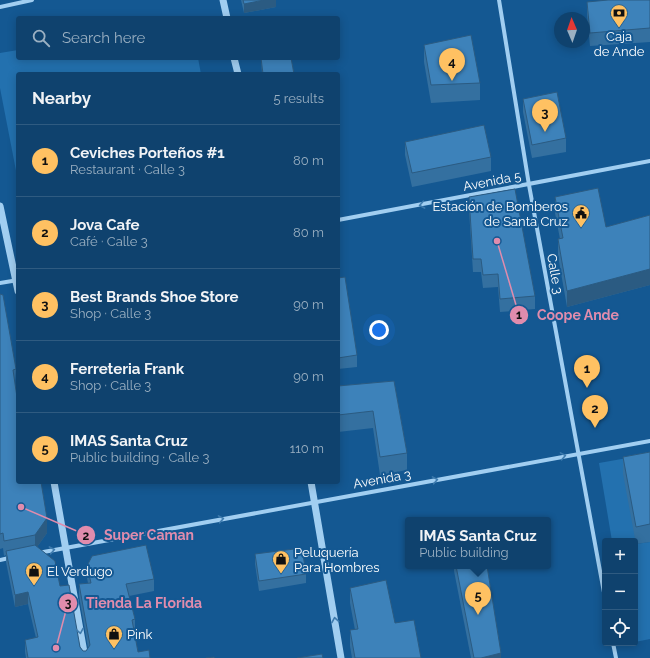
<!DOCTYPE html>
<html lang="en">
<head>
<meta charset="utf-8">
<style>
	body { margin:0; font-family:Raleway,sans-serif; background:#1d4d76; color:#f1f3f6 }
	.controls { position:absolute; right:12px; bottom:12px; display:grid; overflow:hidden; border-radius:4px; box-shadow:0 2px 10px #0003 }
	.controls button { width:36px; height:36px; display:grid; place-items:center; padding:0; border:0; border-bottom:1px solid #2f5b81; background:#0f426e; color:#f1f3f6; font:20px sans-serif }
	.compass { position:absolute; left:554px; top:12px; width:36px; height:36px; border-radius:50%; background:#0f426e; box-shadow:0 2px 10px #0003; rotate:358deg }
	.you { position:absolute; left:379px; top:330px; width:14px; height:14px; margin:-10px; border:3px solid #fff; border-radius:50%; background:#1a73e8; box-shadow:0 0 0 6px #1a73e833 }
	.badge { display:grid; place-items:center; width:26px; height:26px; border-radius:50%; background:#ffc162; color:#111; font-size:13px; font-weight:700 }
	.pin { position:absolute; translate:-50% -33px; filter:drop-shadow(0 1px 2px #0008) }
	.pin::after { content:''; position:absolute; top:21px; width:14px; height:12px; background:inherit; clip-path:polygon(0 0,100% 0,50% 100%) }
	.popup { position:absolute; left:405px; top:517px; width:146px; height:52px; box-sizing:border-box; display:grid; place-content:center; border-radius:4px; background:#0f426e; filter:drop-shadow(0 1px 3px #0005); font-size:13px; white-space:nowrap; color:#9bb0c2 }
	.popup b { font-size:15px; color:#f1f3f6 }
	.popup::after { content:''; position:absolute; left:50%; top:100%; margin-left:-8px; border:8px solid transparent; border-top-color:#0f426e }
	.list { margin:0; padding:0; list-style:none }
	h2 { display:flex; justify-content:space-between; align-items:center; height:52px; margin:0; padding:0 16px; font-size:17px }
	h2 small { font-size:13px; font-weight:400; color:#9bb0c2 }
	.list li { display:grid; grid-template-columns:26px 1fr auto; gap:12px; align-items:center; box-sizing:border-box; height:72px; padding:0 16px; border-top:1px solid #2f5b81 }
	.list b { display:block; font-size:15px; white-space:nowrap }
	.list p { margin:0; font-size:13px; white-space:nowrap; color:#9bb0c2 }
	.list em { font-size:13px; font-style:normal; color:#9bb0c2 }
	.icon { flex:none; width:22px; height:22px; fill:none; stroke:currentColor; stroke-width:2; stroke-linecap:round; stroke-linejoin:round }
	.map { position:relative; flex:none; width:650px; height:658px; overflow:hidden }
	.search { position:absolute; background:#0f426e; box-shadow:0 2px 10px #0003; left:16px; top:16px; width:324px; height:44px; display:flex; align-items:center; gap:10px; box-sizing:border-box; padding:0 14px; border-radius:4px; color:#9bb0c2; font-size:15px }
	.panel { position:absolute; background:#0f426e; box-shadow:0 2px 10px #0003; left:16px; top:72px; width:324px; height:412px; border-radius:4px }
	.map>svg:first-child { display:block }
	.green { fill:#2371af }
	.lines { fill:none; stroke-linecap:round; stroke-linejoin:round }
	.minor { stroke:#a1cef1; stroke-width:4 }
	.tertiary { stroke:#a1cef1; stroke-width:7 }
	.wall { fill:#3470a0 }
	.shaded-wall { fill:#2b5b82 }
	.building { fill:#3d82ba; stroke:#2b5b82 }
	.oneway { stroke:#3e7bae }
	.labels { text-anchor:middle; dominant-baseline:central; stroke-width:4; stroke-linejoin:round; paint-order:stroke }
	.poi-label { font-size:13px; fill:#fff; stroke:#145892; text-anchor:start }
	.street-label { font-size:13px; fill:#fff; stroke:#145892 }
	.leader { fill:none; stroke:#e08cad; stroke-width:1.5 }
	.callout-dot { fill:#e08cad; stroke:#145892; stroke-width:1.5 }
	.mark-label { font-size:12px; text-anchor:middle; font-weight:bold; fill:#111 }
	.callout-label { font-size:14px; text-anchor:middle; font-weight:bold; fill:#e08cad; stroke:#145892; stroke-width:4; stroke-linejoin:round; paint-order:stroke }
</style>
</head>
<body>
<div class="map">
<svg width="650" height="658" viewBox="0 0 650 658">
	<rect width="100%" height="100%" fill="#145892"/>
	<g class="green">
		<path d="M18 50V58H198L201 74H18V181L0 88V53Z"/>
		<path d="M650 454 636 544 650 542V639L635 642V541H612L599 463Z"/>
	</g>
	<g class="lines">
		<g class="minor">
			<path d="M499 0 529 185 605 598"/>
			<path d="M0 7 32 0"/>
			<path d="M338 220 650 161"/>
			<path d="M0 283 18 280"/>
			<path d="M38 553 650 441"/>
			<path d="M0 560 9 558"/>
			<path d="M613 643 616 658"/>
		</g>
		<g class="tertiary">
			<path d="M223 0 227 18"/>
			<path d="M234 58 238 74"/>
			<path d="M0 206 18 291"/>
			<path d="M54 482 85 658"/>
			<path d="M311 482 341 658"/>
		</g>
	</g>
	<g class="wall">
		<path d="M241 0H276V7L244 13Z"/>
		<path d="M650 0V42L590 46 587 15V2Z"/>
		<path d="M424 45 480 83V100L431 103 424 62Z"/>
		<path d="M261 58H291L294 74H262Z"/>
		<path d="M523 99 566 138V152L532 158 523 112Z"/>
		<path d="M405 142 491 157V171L412 187 405 155Z"/>
		<path d="M469 197 535 296V309L500 312 498 287 483 288 481 272H473L469 210Z"/>
		<path d="M555 197 606 227 650 215V285L567 307 558 256V239H560L555 213Z"/>
		<path d="M338 278 357 355V367L338 369Z"/>
		<path d="M0 294 16 369 15 384 18 482 47 533 37 547 60 586 80 647 83 651H86L88 648 79 596V584L88 583 87 578V566L154 579V591L129 596 135 619V631H134L138 652 150 658H26L25 652V640L36 638 28 604 15 607 6 562V555L4 556 3 548 0 549Z"/>
		<path d="M394 381 407 453V470L380 475 373 428 338 432V386Z"/>
		<path d="M650 452V542L636 544 623 474V457Z"/>
		<path d="M255 554 306 574V583L259 591 255 564Z"/>
		<path d="M454 566H487L501 658H471L454 571Z"/>
		<path d="M350 588 395 623 421 658H352L350 646V630H355L350 603Z"/>
	</g>
	<g class="shaded-wall">
		<path d="M264 0H276V7L244 13V4Z"/>
		<path d="M650 269V285L567 307V291Z"/>
		<path d="M47 518V533L35 550V535Z"/>
		<path d="M28 592V604L15 607V595Z"/>
		<path d="M501 653V658H481Z"/>
	</g>
	<g class="building">
		<path d="M243 0H264L244 4Z"/>
		<path d="M608 0H650V28L590 33 587 2Z"/>
		<path d="M471 35 480 83 431 85 424 45Z"/>
		<path d="M261 58H291L294 74H263Z"/>
		<path d="M557 92 566 138 532 145 523 99Z"/>
		<path d="M484 125 491 157 412 173 405 142Z"/>
		<path d="M598 188 606 227 650 215V269L567 291 558 239 563 238 555 197Z"/>
		<path d="M515 189 535 296 500 299 498 274 483 275 481 259H473L469 197Z"/>
		<path d="M345 277 357 355 338 358V278Z"/>
		<path d="M0 294 3 295 16 369 13 370 18 404V482H41L47 518 35 535 4 541 3 533 0 534Z"/>
		<path d="M394 381 407 453 380 457 373 411 338 415V386Z"/>
		<path d="M650 452V524L636 527 623 457Z"/>
		<path d="M35 545 55 561 60 586 69 585 80 647 83 651H86L90 645 79 584 91 583 87 566 92 556 146 545 154 579 126 584 135 619 132 620 138 652 149 650 150 658H28L25 640 38 637 28 592 15 595 6 551Z"/>
		<path d="M302 548 306 574 259 581 255 554Z"/>
		<path d="M456 566H487L501 653 481 658H474Z"/>
		<path d="M386 580 395 623 414 620 421 658H355L350 630 358 629 350 588Z"/>
		<path d="M322 654 323 658H297Z"/>
		<path d="M214 657 215 658H206Z"/>
	</g>
	<defs><path id="oneway-chevron" d="M-2-3.5L2.5 0L-2 3.5" fill="none" stroke-width="1.6" stroke-linecap="round" stroke-linejoin="round"/></defs>
	<g class="oneway">
		<use href="#oneway-chevron" transform="translate(422 205) rotate(169)"/>
		<use href="#oneway-chevron" transform="translate(563 456) rotate(-10)"/>
		<use href="#oneway-chevron" transform="translate(435 480) rotate(-10)"/>
		<use href="#oneway-chevron" transform="translate(221 519) rotate(-10)"/>
		<use href="#oneway-chevron" transform="translate(52 550) rotate(-11)"/>
		<use href="#oneway-chevron" transform="translate(335 620) rotate(-100)"/>
		<use href="#oneway-chevron" transform="translate(80 631) rotate(80)"/>
	</g>
	<defs>
		<g id="bank-pin" transform="scale(0.9)"><path d="M0 17L-7.5 6A9.5 9.5 0 1 1 7.5 6Z" fill="#ffc162" stroke="#145892"/><path d="M-6-4H6V4H-6ZM0-2.3a2.3 2.3 0 1 0 0 4.6a2.3 2.3 0 1 0 0-4.6Z" fill="#111"/></g>
		<g id="civic-pin" transform="scale(0.9)"><path d="M0 17L-7.5 6A9.5 9.5 0 1 1 7.5 6Z" fill="#ffc162" stroke="#145892"/><path d="M-.6-6.5H3V-4.5H.6V-3L4-1V1h2V6H-6V1h2V-1L-.6-3ZM-1.2 2.5V6h2.4V2.5Z" fill="#111"/></g>
		<g id="shop-pin" transform="scale(0.9)"><path d="M0 17L-7.5 6A9.5 9.5 0 1 1 7.5 6Z" fill="#ffc162" stroke="#145892"/><path d="M-5-2.5h2.3a2.7 3.5 0 0 1 5.4 0H5L5.5 6h-11ZM-1.5-2.5h3a1.5 2.3 0 0 0-3 0Z" fill="#111"/></g>
	</defs>
	<g fill-rule="evenodd">
		<use href="#bank-pin" x="619" y="13"/>
		<use href="#civic-pin" x="581" y="213"/>
		<use href="#shop-pin" x="281" y="559"/>
		<use href="#shop-pin" x="34" y="571"/>
		<use href="#shop-pin" x="114" y="634"/>
	</g>
	<g class="labels">
		<g class="poi-label">
			<text x="619" y="36" text-anchor="middle">Caja<tspan x="619" dy="15">de Ande</tspan></text>
			<text x="568" y="206" text-anchor="end">Estación de Bomberos<tspan x="568" dy="15">de Santa Cruz</tspan></text>
			<text x="294" y="552">Peluquería<tspan x="294" dy="15">Para Hombres</tspan></text>
			<text x="47" y="571">El Verdugo</text>
			<text x="127" y="634">Pink</text>
		</g>
		<g class="street-label">
			<text transform="translate(492 181) rotate(-11)">Avenida 5</text>
			<text transform="translate(555 274) rotate(80)">Calle 3</text>
			<text transform="translate(382 479) rotate(-10)">Avenida 3</text>
		</g>
	</g>
	<path class="leader" d="M497 241L519 315M21 507L86 535M56 648L68 603"/>
	<g class="callout-dot">
		<circle cx="497" cy="241" r="4"/>
		<circle cx="21" cy="507" r="4"/>
		<circle cx="56" cy="648" r="4"/>
		<circle cx="519" cy="315" r="10"/>
		<circle cx="86" cy="535" r="10"/>
		<circle cx="68" cy="603" r="10"/>
	</g>
	<g class="mark-label">
		<text x="519" y="319">1</text>
		<text x="86" y="540">2</text>
		<text x="68" y="607">3</text>
	</g>
	<g class="callout-label">
		<text x="578" y="320">Coope Ande</text>
		<text x="149" y="540">Super Caman</text>
		<text x="144" y="608">Tienda La Florida</text>
	</g>
</svg>
<div class="controls">
<button>+</button>
<button>−</button>
<button><svg class="icon" aria-label="locate" viewBox="0 0 24 24"><circle cx="12" cy="12" r="6"/><path d="M12 2v4M12 18v4M2 12h4M18 12h4"/></svg></button>
</div>
<svg class="compass" viewBox="-18 -18 36 36"><path d="M0-13l5 13h-10z" fill="#e53935"/><path d="M0 13l5-13h-10z" fill="#9bb0c2"/></svg>
<div class="you"></div>
<div class="pin badge" style="left:587px;top:388px">1</div>
<div class="pin badge" style="left:595px;top:428px">2</div>
<div class="pin badge" style="left:545px;top:132px">3</div>
<div class="pin badge" style="left:452px;top:81px">4</div>
<div class="pin badge" style="left:478px;top:615px">5</div>
<div class="popup"><b>IMAS Santa Cruz</b>Public building</div>
<div class="search"><svg class="icon" aria-label="search" viewBox="0 0 24 24"><circle cx="10" cy="10" r="6"/><path d="M15 15l6 6"/></svg>Search here</div>
<section class="panel">
<h2>Nearby<small>5 results</small></h2>
<ul class="list">
<li><span class="badge">1</span><div><b>Ceviches Porteños #1</b><p>Restaurant · Calle 3</p></div><em>80 m</em></li>
<li><span class="badge">2</span><div><b>Jova Cafe</b><p>Café · Calle 3</p></div><em>80 m</em></li>
<li><span class="badge">3</span><div><b>Best Brands Shoe Store</b><p>Shop · Calle 3</p></div><em>90 m</em></li>
<li><span class="badge">4</span><div><b>Ferreteria Frank</b><p>Shop · Calle 3</p></div><em>90 m</em></li>
<li><span class="badge">5</span><div><b>IMAS Santa Cruz</b><p>Public building · Calle 3</p></div><em>110 m</em></li>
</ul>
</section>
</div>
</body>
</html>
